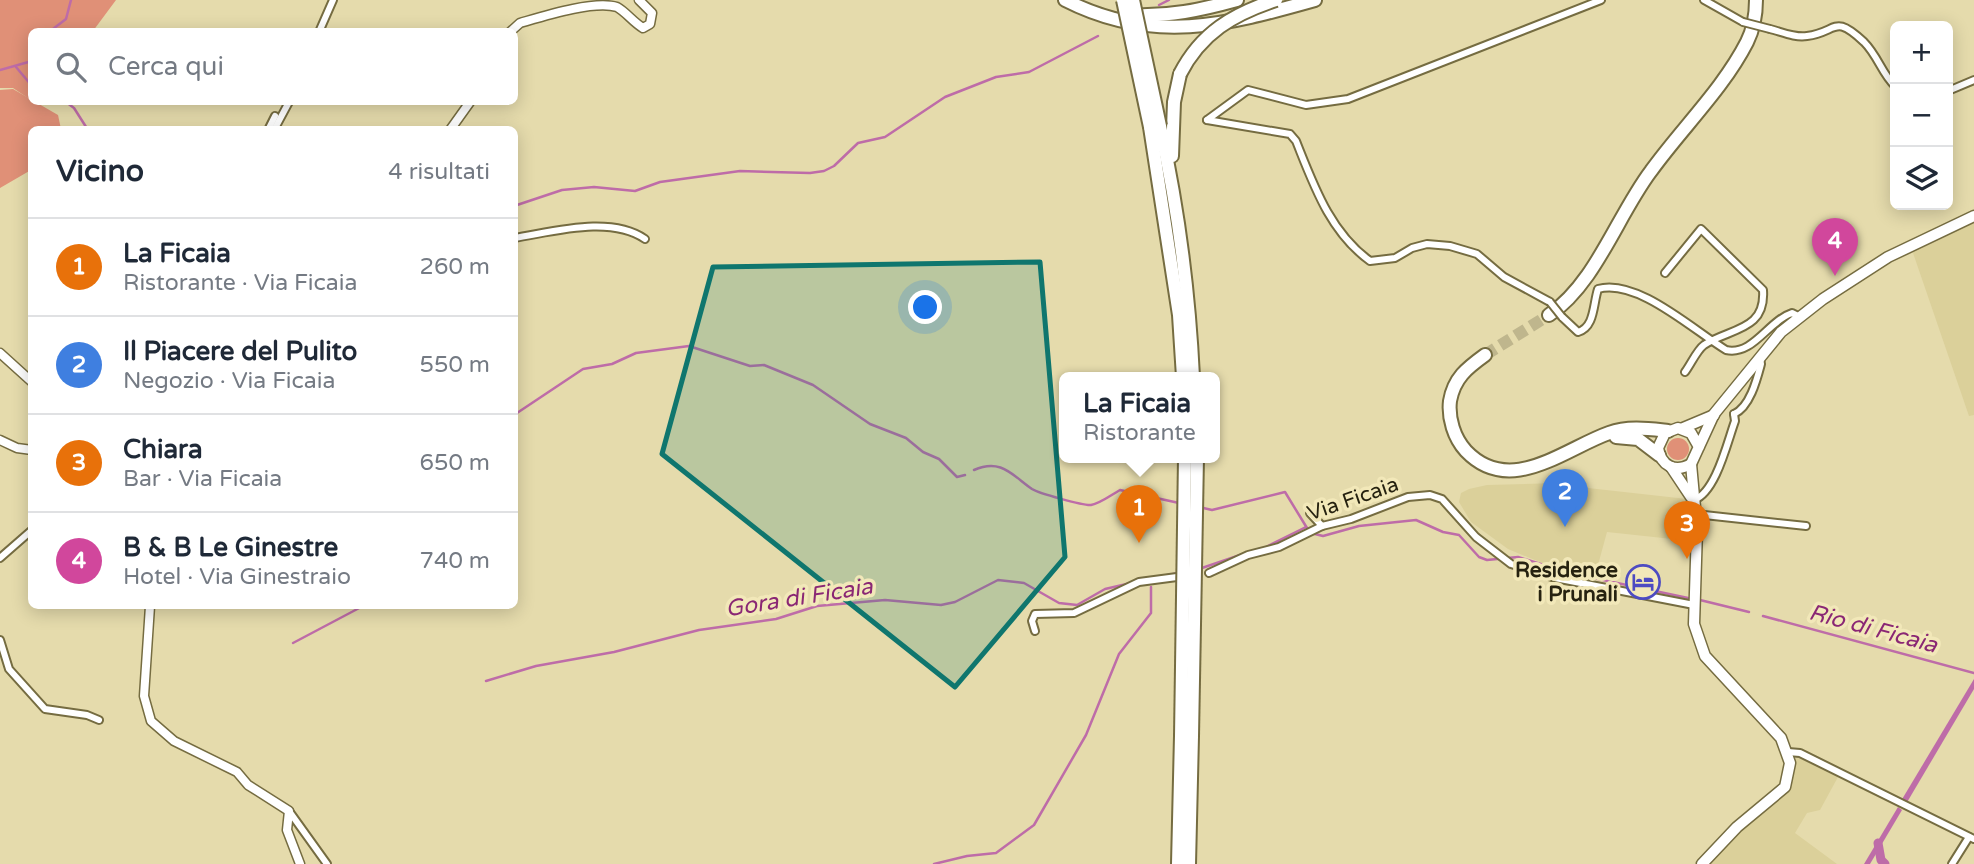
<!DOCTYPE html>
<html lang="it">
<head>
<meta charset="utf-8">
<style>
	body { margin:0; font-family:"Varela Round",sans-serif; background:#f2f2f3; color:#1f2937 }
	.controls { position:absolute; right:21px; top:21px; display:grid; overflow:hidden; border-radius:10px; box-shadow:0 4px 18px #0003 }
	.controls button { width:63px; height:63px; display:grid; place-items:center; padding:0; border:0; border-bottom:2px solid #e0e1e3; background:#fff; color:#1f2937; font:35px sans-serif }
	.you { position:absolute; left:926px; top:308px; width:24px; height:24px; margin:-18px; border:5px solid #fff; border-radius:50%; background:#1a73e8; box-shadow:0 0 0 10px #1a73e833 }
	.badge { display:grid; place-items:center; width:46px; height:46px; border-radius:50%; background:#b45309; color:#fff; font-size:23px; font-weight:700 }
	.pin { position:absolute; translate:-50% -58px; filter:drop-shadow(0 2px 4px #0008) }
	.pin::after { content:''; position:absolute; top:37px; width:24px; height:21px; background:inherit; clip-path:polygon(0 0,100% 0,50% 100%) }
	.popup { position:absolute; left:1059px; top:372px; width:161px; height:91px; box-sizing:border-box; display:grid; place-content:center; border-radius:10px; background:#fff; filter:drop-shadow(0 2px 5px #0005); font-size:23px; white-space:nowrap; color:#747a83 }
	.popup b { font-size:26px; color:#1f2937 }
	.popup::after { content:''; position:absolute; left:50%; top:100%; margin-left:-14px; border:14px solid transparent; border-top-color:#fff }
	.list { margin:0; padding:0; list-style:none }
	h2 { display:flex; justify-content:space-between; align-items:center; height:91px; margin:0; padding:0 28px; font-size:30px }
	h2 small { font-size:23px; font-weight:400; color:#747a83 }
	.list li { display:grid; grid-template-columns:46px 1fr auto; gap:21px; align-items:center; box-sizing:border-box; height:98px; padding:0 28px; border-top:2px solid #e0e1e3 }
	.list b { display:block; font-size:26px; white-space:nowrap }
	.list p { margin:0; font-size:23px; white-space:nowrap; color:#747a83 }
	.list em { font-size:23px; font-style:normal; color:#747a83 }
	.icon { flex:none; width:38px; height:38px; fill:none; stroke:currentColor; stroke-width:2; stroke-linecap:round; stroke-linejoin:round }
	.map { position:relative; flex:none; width:1974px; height:864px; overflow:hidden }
	.search { position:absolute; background:#fff; box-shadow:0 4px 18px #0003; left:28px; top:28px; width:490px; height:77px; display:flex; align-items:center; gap:18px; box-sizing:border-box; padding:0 24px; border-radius:10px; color:#747a83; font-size:26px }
	.panel { position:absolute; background:#fff; box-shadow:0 4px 18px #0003; left:28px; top:126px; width:490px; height:483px; border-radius:10px }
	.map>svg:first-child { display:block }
	.built { fill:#dbd09a }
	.green { fill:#e09077 }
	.water { fill:#be6ca8 }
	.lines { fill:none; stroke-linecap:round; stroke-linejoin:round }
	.stream { stroke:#be6ca8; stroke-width:2.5 }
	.canal { stroke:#be6ca8; stroke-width:9 }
	.motorway-tunnel { stroke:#bfb68d; stroke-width:12; stroke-dasharray:12 6; stroke-linecap:butt }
	.minor-casing { stroke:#756c41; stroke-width:10 }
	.tertiary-casing { stroke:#756c41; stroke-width:11 }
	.primary-casing { stroke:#756c41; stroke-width:13 }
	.motorway-casing { stroke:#756c41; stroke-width:16 }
	.minor { stroke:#fff; stroke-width:6 }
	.tertiary { stroke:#fff; stroke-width:8 }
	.primary { stroke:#fff; stroke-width:10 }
	.motorway { stroke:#fff; stroke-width:12 }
	.minor-bridge-casing { stroke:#756c41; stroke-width:10; stroke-linecap:butt }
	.motorway-bridge-casing { stroke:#756c41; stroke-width:16; stroke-linecap:butt }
	.minor-bridge { stroke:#fff; stroke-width:6 }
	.motorway-bridge { stroke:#fff; stroke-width:12 }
	.marked { fill:#0f766e; fill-opacity:0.2; stroke:#0f766e; stroke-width:5; stroke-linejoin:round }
	.labels { text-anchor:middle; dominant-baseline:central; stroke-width:7; stroke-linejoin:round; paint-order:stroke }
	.street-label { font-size:21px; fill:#262210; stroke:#f2e8b9 }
	.poi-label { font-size:21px; font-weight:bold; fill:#262210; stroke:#f2e8b9; text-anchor:end }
	.water-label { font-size:23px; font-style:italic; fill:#8a2774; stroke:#f2e8b9 }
</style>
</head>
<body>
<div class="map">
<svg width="1974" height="864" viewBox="0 0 1974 864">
	<rect width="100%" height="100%" fill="#e5dbac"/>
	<g class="built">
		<path d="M1974 220V415L1969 416 1912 250Z"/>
		<path d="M1565 477 1588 488 1687 499 1691 541 1607 532 1595 576 1547 565 1508 549 1471 522 1459 502 1461 493 1469 489 1487 485 1557 483Z"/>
		<path d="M1796 756 1838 777 1820 810 1807 813 1795 833 1837 864H1705L1788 788Z"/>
	</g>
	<g class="green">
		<path d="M0 0H116L93 31 32 32 31 100 13 88H0Z"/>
		<path d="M13 89 58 115 61 129 32 130 31 170 0 188V90Z"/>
		<circle cx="1678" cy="449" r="11"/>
	</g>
	<g class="water">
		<path d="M1974 679V689L1906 804 1901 801Z"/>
		<path d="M1898 807 1902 810 1870 864H1864Z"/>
	</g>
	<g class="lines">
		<g class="stream">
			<path d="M1159 5 1169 0"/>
			<path d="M49 32 66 19 71 0"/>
			<path d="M16 67 32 86"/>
			<path d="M0 70 32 61"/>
			<path d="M66 102 74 108 88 130"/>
			<path d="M514 206 562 190 594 187 635 191 660 182 740 171 810 173 824 171 834 166 858 143 885 137 945 97 996 77 1029 72 1098 36"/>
			<path d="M514 415 583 369 612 364 636 353 689 346 750 366 764 365 813 385 870 424 906 438 923 452 939 459 957 477 965 475"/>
			<path d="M974 470C1001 458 1012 475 1032 489 1038 493 1084 506 1091 505 1101 503 1111 495 1120 490L1179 503"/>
			<path d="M1199 507 1212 510 1285 492 1307 528"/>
			<path d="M1311 533 1323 536 1359 526 1416 520 1443 532 1459 535 1479 557 1487 560 1518 557 1570 573 1688 598"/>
			<path d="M1266 547 1306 527"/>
			<path d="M1199 569 1246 553"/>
			<path d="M1162 576 1179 573"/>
			<path d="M1700 600 1749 612"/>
			<path d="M1763 616 1974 673"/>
			<path d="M293 643 363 606"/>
			<path d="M486 681 536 666 614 652 699 630 776 619 817 606 885 600 941 605 955 602 998 580 1024 583 1059 603 1077 605 1105 589 1131 583"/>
			<path d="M934 864 967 856 996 853 1034 825 1086 735 1119 654 1151 613V587"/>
		</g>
		<path class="canal" d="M1878 843 1881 860 1885 864"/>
		<path class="motorway-tunnel" d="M1485 355 1549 315"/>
		<g class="minor-casing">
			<g id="minor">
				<path d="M1704 0 1743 22"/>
				<path d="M1770 29C1782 32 1795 38 1807 36 1838 32 1833 13 1864 42 1878 56 1882 74 1895 86"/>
				<path d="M319 32 333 0"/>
				<path d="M1948 91 1974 80"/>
				<path d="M1207 120 1290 134 1296 141C1314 186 1330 232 1370 261L1395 258 1412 248 1427 244 1450 246 1477 254 1504 277 1550 302"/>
				<path d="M1207 120 1248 90 1306 105 1348 99 1601 0"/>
				<path d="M268 130 275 116"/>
				<path d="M274 130 289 102"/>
				<path d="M514 238C553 232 610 215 645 239"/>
				<path d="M1665 273 1701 229 1763 290C1766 331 1730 328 1704 345 1697 350 1691 364 1685 372"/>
				<path d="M1562 317 1578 332C1595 327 1593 304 1598 289 1637 278 1693 330 1726 350 1753 356 1768 321 1792 313L1800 317"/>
				<path d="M1734 414C1750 407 1757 379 1761 364L1760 358"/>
				<path d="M1694 500C1716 492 1727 443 1735 421L1734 414"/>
				<path d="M1310 513 1322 526"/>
				<path d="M1695 514 1806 526"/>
				<path d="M0 558 32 530"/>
				<path d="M1209 573 1248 555 1279 547 1322 526 1351 519 1408 497 1430 495 1442 499 1476 537 1511 564 1555 578 1694 605"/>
				<path d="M1035 631 1032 621 1035 614 1074 613 1139 582 1177 577"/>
				<path d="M0 640 9 669 45 709 87 715 99 720"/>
				<path d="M1788 752 1800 753 1974 839"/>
				<path d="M289 811 327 864"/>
				<path d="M1952 864 1969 837"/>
			</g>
		</g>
		<g class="tertiary-casing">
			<g id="tertiary">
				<path d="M510 32 520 23C544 16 594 0 617 7 626 12 633 22 643 28L650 24 652 13 639 0"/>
				<path d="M450 130 470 102"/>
				<path d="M0 353 32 382"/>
				<path d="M0 440 17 448 32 450"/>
				<path d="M150 606 144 696 151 721 174 741 237 772 248 785 289 811 287 830 300 864"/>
			</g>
		</g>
		<g class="primary-casing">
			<g id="primary">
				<path d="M1683 428 1714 415"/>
				<path d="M1699 447 1691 433 1678 428 1665 433 1658 448C1661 466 1675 473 1691 464L1714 414 1781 332 1823 299 1888 257 1974 216"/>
				<path d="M1691 464 1697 529 1694 624 1705 656 1781 738 1790 763 1785 787 1737 827 1702 864"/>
				<path d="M1671 467 1691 497"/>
			</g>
		</g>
		<g class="motorway-casing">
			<g id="motorway">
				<path d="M1065 0C1153 45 1226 25 1315 0"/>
				<path d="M1130 15C1168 17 1201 10 1237 0"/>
				<path d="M1160 126C1178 208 1189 292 1193 377"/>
				<path d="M1150 127 1179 315 1183 377"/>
				<path d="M1172 156 1174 102 1180 74"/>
				<path d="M1549 315C1596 283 1617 216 1651 171 1682 128 1723 89 1747 42 1754 28 1756 15 1756 0"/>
				<path d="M1485 355C1467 368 1454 378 1450 401 1448 418 1454 438 1466 451 1510 497 1564 449 1609 433 1628 426 1649 429 1668 431"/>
				<path d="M1616 437 1638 439 1659 455"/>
				<path d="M1178 864 1181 736"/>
				<path d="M1189 864 1192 736"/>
			</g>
		</g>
		<use href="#minor" class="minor"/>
		<use href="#tertiary" class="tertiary"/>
		<use href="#primary" class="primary"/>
		<use href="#motorway" class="motorway"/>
		<g class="minor-bridge-casing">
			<g id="minor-bridge">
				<path d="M1743 22 1770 29"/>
				<path d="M1550 302 1562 317"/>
			</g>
		</g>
		<g class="motorway-bridge-casing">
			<g id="motorway-bridge">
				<path d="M1123 0 1150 127"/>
				<path d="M1133 0 1160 126"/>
				<path d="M1180 74C1201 33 1233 14 1276 0"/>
				<path d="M1181 736 1185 457"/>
				<path d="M1192 736 1197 457"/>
			</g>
		</g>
		<use href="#minor-bridge" class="minor-bridge"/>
		<use href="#motorway-bridge" class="motorway-bridge"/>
	</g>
	<path class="marked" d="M1040 262 1065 557 955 687 662 454 713 267Z"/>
	<defs>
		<g id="hotel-ring" transform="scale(1.75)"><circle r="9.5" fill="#f2e8b9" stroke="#4d4bc2" stroke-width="1.5"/><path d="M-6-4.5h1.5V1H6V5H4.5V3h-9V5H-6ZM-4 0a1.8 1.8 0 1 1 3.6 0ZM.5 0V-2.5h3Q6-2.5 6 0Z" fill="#4d4bc2"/></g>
	</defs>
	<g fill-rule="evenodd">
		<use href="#hotel-ring" x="1643" y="582"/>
	</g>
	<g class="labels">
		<g class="street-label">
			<text transform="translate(1353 499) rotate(-19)">Via Ficaia</text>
		</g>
		<g class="poi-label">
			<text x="1618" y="570">Residence<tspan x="1618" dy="24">i Prunali</tspan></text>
		</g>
		<g class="water-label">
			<text transform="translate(799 598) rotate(-9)">Gora di Ficaia</text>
			<text transform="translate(1873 629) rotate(15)">Rio di Ficaia</text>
		</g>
	</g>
</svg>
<div class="controls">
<button>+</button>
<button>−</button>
<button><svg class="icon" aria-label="layers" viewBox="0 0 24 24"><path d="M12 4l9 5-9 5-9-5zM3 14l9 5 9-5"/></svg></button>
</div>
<div class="you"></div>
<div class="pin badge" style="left:1139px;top:543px;background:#e8710a">1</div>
<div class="popup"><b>La Ficaia</b>Ristorante</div>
<div class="pin badge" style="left:1565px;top:527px;background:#3f7fe0">2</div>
<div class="pin badge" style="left:1687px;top:559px;background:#e8710a">3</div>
<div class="pin badge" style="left:1835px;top:276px;background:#d1479c">4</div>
<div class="search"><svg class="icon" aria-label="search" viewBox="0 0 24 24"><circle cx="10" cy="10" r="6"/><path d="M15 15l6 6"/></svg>Cerca qui</div>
<section class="panel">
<h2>Vicino<small>4 risultati</small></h2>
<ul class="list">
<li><span class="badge" style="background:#e8710a">1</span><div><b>La Ficaia</b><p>Ristorante · Via Ficaia</p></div><em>260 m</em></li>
<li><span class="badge" style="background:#3f7fe0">2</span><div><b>Il Piacere del Pulito</b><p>Negozio · Via Ficaia</p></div><em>550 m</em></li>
<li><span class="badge" style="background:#e8710a">3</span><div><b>Chiara</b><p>Bar · Via Ficaia</p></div><em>650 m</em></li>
<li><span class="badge" style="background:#d1479c">4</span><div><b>B &amp; B Le Ginestre</b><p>Hotel · Via Ginestraio</p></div><em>740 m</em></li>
</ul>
</section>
</div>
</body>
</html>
